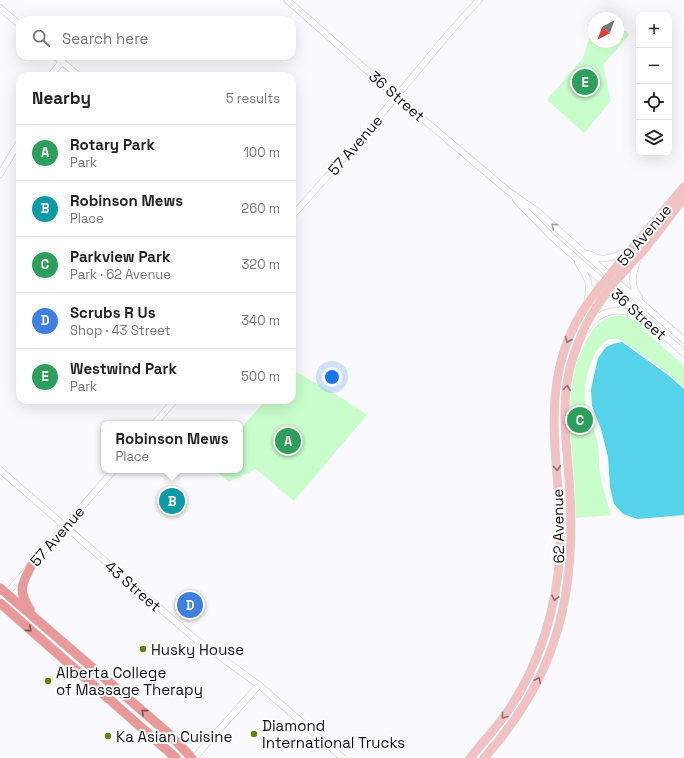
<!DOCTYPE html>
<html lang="en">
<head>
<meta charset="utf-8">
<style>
	body { margin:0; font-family:"Space Grotesk",sans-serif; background:#f2f2f2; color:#222 }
	.controls { position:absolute; right:12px; top:12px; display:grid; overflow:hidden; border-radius:8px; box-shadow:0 4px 16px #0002 }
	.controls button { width:36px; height:36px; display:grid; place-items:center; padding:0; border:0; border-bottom:1px solid #e0e0e0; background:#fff; color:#222; font:20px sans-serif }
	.compass { position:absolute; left:588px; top:12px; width:36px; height:36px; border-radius:50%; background:#fff; box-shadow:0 4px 16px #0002; rotate:221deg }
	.you { position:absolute; left:332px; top:377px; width:14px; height:14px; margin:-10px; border:3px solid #fff; border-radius:50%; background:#1a73e8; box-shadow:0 0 0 6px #1a73e833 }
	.badge { display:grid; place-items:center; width:26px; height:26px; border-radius:50%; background:#5f8710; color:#fff; font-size:13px; font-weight:700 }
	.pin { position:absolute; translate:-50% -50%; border:2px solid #fff; box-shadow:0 1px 4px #0006 }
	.popup { position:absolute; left:101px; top:421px; width:142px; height:52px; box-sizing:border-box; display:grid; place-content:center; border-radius:8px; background:#fff; filter:drop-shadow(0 1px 3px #0005); font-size:13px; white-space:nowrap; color:#767676 }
	.popup b { font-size:15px; color:#222 }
	.popup::after { content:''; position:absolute; left:50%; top:100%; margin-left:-8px; border:8px solid transparent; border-top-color:#fff }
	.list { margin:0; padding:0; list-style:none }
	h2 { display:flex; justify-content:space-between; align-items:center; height:52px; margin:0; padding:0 16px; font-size:17px }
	h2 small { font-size:13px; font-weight:400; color:#767676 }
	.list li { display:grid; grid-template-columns:26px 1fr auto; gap:12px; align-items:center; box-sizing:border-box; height:56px; padding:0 16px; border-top:1px solid #e0e0e0 }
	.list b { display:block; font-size:15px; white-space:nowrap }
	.list p { margin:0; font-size:13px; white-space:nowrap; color:#767676 }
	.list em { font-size:13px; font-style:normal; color:#767676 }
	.icon { flex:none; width:22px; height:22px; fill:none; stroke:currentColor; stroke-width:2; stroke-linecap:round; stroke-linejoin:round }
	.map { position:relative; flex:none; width:684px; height:758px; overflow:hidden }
	.search { position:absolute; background:#fff; box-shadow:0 4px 16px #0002; left:16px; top:16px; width:280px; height:44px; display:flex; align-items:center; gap:10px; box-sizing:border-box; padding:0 14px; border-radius:12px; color:#767676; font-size:15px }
	.panel { position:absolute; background:#fff; box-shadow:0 4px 16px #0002; left:16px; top:72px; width:280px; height:332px; border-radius:12px }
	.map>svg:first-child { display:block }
	.green { fill:#c9fdcb }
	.water { fill:#54d3ea }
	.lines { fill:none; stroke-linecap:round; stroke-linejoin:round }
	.minor-casing { stroke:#c7c7d2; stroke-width:7 }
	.major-casing { stroke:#d4d4d5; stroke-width:9 }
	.highway-casing { stroke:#d4d4d5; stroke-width:10 }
	.minor { stroke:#fff; stroke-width:6 }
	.major { stroke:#f2c2c2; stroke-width:8 }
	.highway { stroke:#e9999a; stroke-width:9 }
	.oneway { stroke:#9f9fa1 }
	.oneway2 { stroke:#8c7173 }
	.oneway3 { stroke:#7c5456 }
	.poi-dot { fill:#5f8710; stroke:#fff; stroke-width:1.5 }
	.labels { text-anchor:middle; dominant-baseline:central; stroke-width:4; stroke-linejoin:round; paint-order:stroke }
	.street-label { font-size:15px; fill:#0f0f13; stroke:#fff }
	.poi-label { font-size:15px; fill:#0f0f13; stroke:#fff; text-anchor:start }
</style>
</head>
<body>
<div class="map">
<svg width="684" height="758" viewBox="0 0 684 758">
	<rect width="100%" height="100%" fill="#fafafe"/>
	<g class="green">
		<path d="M593 26H594V42H618V31H626L629 35 603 65 611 101 584 133 547 100 583 58Z"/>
		<path d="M620 315C632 319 639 320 646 332L684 366V388L669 374 623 341C617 339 611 337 606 341 592 350 584 380 585 396 585 412 593 425 597 440 600 450 598 462 600 473 602 487 607 501 611 515L576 518 575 489 569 415 571 391 576 364 586 341 595 327 607 318Z"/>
		<path d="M293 370 345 400 367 415 294 501 256 469 229 482 215 470H240V429L266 400H292V371Z"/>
	</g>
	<path class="water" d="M622 342 668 375 684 389V515L638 519 623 514 614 504 610 487 608 457 601 429 592 406 591 389 598 358 606 347 613 344Z"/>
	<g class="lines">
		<g class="minor-casing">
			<g id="minor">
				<path d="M287 0 403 102 508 191 537 211 609 275"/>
				<path d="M0 8 20 25"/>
				<path d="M55 56 79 76"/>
				<path d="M50 76 62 62"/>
				<path d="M0 174 20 141"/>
				<path d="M516 200 551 236 603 282"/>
				<path d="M292 216 364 135 450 32 479 0"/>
				<path d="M589 254C592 255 595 257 598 258 609 260 620 254 630 250"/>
				<path d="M638 259C633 272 629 285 639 297"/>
				<path d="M578 263C589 279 591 284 587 303"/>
				<path d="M616 281 684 340"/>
				<path d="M610 288 684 353"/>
				<path d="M587 329C590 325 594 320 598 317 613 307 627 310 641 318"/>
				<path d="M154 424 175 400"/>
				<path d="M0 470 178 624 193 637 259 685 343 758"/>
				<path d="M0 601 114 470"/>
				<path d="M194 758 259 685"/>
			</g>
		</g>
		<g class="major-casing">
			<g id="major">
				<path d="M470 758C483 742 497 727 508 711 540 664 557 607 560 551 561 534 560 517 559 500 555 450 548 397 565 348 577 312 600 286 624 258 644 234 664 211 684 187"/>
				<path d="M484 758C555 679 576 599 570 494 568 451 559 407 571 364 578 339 591 313 607 292 617 278 630 266 642 252 656 235 670 216 684 198"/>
			</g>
		</g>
		<g class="highway-casing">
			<g id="highway">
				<path d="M0 588 168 733 192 758"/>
				<path d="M0 603 176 758"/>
				<path d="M30 610C18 591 21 585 31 566"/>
			</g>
		</g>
		<use href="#minor" class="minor"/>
		<use href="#major" class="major"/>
		<use href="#highway" class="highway"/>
	</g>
	<defs><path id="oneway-chevron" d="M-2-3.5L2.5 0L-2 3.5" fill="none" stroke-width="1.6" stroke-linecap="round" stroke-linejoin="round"/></defs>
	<use class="oneway" href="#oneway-chevron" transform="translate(554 226) rotate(-139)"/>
	<g class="oneway2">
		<use href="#oneway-chevron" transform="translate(568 340) rotate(113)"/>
		<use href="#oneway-chevron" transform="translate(567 388) rotate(-82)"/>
		<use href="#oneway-chevron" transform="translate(557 468) rotate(86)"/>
		<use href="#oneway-chevron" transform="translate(555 598) rotate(102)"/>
		<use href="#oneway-chevron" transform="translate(538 680) rotate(-64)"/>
		<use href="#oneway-chevron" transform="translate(504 716) rotate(127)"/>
	</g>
	<g class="oneway3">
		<use href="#oneway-chevron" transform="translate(29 629) rotate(41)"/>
		<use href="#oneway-chevron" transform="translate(144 712) rotate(-139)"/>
	</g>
	<g class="poi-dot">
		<circle cx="143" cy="649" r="4"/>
		<circle cx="48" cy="681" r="4"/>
		<circle cx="254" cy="734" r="4"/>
		<circle cx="108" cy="736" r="4"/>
	</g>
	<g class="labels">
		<g class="street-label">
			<text transform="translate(397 96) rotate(41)">36 Street</text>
			<text transform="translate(355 145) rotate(-49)">57 Avenue</text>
			<text transform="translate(644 235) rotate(-50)">59 Avenue</text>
			<text transform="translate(639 314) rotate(42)">36 Street</text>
			<text transform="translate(558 526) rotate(-91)">62 Avenue</text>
			<text transform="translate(57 536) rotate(-49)">57 Avenue</text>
			<text transform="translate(133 586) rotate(41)">43 Street</text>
		</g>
		<g class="poi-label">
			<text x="151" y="649">Husky House</text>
			<text x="56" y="672">Alberta College<tspan x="56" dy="17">of Massage Therapy</tspan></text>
			<text x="262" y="725">Diamond<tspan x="262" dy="17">International Trucks</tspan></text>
			<text x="116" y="736">Ka Asian Cuisine</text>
		</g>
	</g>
</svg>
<div class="controls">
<button>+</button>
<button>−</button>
<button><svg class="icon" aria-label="locate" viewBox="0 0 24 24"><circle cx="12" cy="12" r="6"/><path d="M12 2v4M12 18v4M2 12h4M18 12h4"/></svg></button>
<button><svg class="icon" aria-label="layers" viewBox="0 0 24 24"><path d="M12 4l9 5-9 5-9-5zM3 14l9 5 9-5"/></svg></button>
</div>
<svg class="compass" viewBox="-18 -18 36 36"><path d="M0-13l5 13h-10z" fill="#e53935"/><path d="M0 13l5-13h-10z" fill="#767676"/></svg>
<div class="you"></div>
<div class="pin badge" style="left:288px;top:441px;background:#2e9e5b">A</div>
<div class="pin badge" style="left:172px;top:501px;background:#0f9aa8">B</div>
<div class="popup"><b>Robinson Mews</b>Place</div>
<div class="pin badge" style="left:580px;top:420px;background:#2e9e5b">C</div>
<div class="pin badge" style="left:190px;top:605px;background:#3f7fe0">D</div>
<div class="pin badge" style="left:585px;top:82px;background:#2e9e5b">E</div>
<div class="search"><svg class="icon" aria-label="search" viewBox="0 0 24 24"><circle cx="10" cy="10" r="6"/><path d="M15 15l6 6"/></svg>Search here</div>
<section class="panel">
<h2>Nearby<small>5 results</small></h2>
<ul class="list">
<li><span class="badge" style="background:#2e9e5b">A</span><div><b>Rotary Park</b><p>Park</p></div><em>100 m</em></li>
<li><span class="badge" style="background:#0f9aa8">B</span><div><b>Robinson Mews</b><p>Place</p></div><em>260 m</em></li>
<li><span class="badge" style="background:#2e9e5b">C</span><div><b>Parkview Park</b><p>Park · 62 Avenue</p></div><em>320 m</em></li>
<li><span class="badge" style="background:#3f7fe0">D</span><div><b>Scrubs R Us</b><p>Shop · 43 Street</p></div><em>340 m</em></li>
<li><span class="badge" style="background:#2e9e5b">E</span><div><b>Westwind Park</b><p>Park</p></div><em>500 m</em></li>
</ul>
</section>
</div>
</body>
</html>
